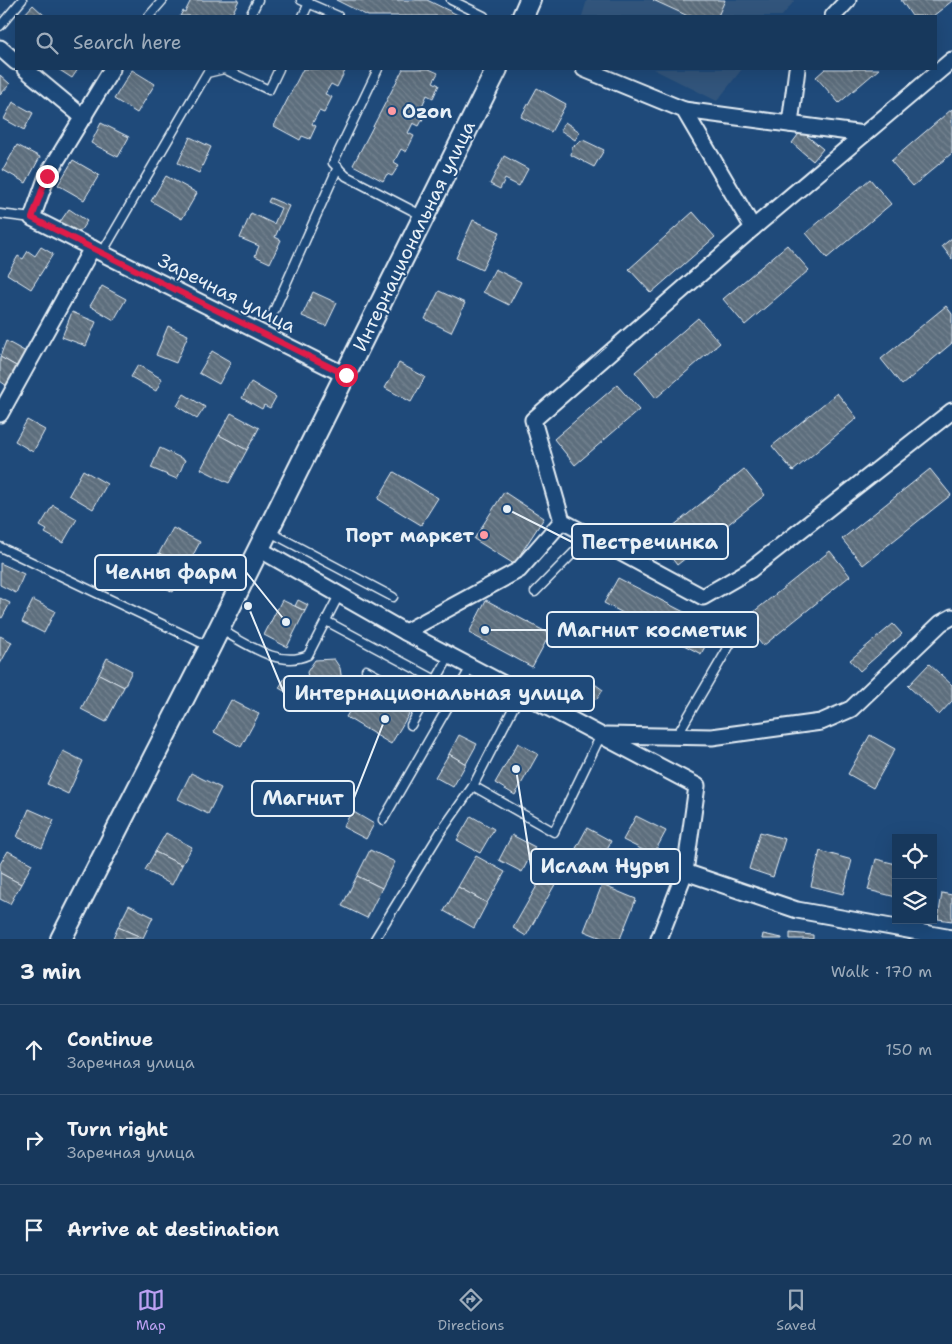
<!DOCTYPE html>
<html lang="en">
<head>
<meta charset="utf-8">
<style>
	body { margin:0; font-family:"Shantell Sans",sans-serif; background:#203f62; color:#f1f3f6 }
	.controls { position:absolute; right:15px; bottom:15px; display:grid; overflow:hidden; border-radius:0px; box-shadow:0 5px 20px #0002 }
	.controls button { width:45px; height:45px; display:grid; place-items:center; padding:0; border:0; border-bottom:1px solid #365272; background:#17385c; color:#f1f3f6; font:25px sans-serif }
	.stop { position:absolute; width:15px; height:15px; margin:-11px; border:4px solid #e11d48; border-radius:50%; background:#fff }
	.stop.end { background:#e11d48; border-color:#fff; box-shadow:0 1px 5px #0008 }
	.list { margin:0; padding:0; list-style:none }
	h2 { display:flex; justify-content:space-between; align-items:center; height:65px; margin:0; padding:0 20px; font-size:21px }
	h2 small { font-size:16px; font-weight:400; color:#9eacbb }
	.list li { display:grid; grid-template-columns:32px 1fr auto; gap:15px; align-items:center; box-sizing:border-box; height:90px; padding:0 20px; border-top:1px solid #365272 }
	.list b { display:block; font-size:19px; white-space:nowrap }
	.list p { margin:0; font-size:16px; white-space:nowrap; color:#9eacbb }
	.list em { font-size:16px; font-style:normal; color:#9eacbb }
	.icon { flex:none; width:28px; height:28px; fill:none; stroke:currentColor; stroke-width:2; stroke-linecap:round; stroke-linejoin:round }
	.map { position:relative; flex:none; width:952px; height:939px; overflow:hidden }
	.search { position:absolute; background:#17385c; box-shadow:0 5px 20px #0002; left:15px; right:15px; top:15px; height:55px; display:flex; align-items:center; gap:12px; box-sizing:border-box; padding:0 18px; border-radius:0px; color:#9eacbb; font-size:19px }
	.sheet { height:335px; background:#17385c }
	nav { display:flex; justify-content:space-around; align-items:center; box-sizing:border-box; height:70px; border-top:1px solid #365272; background:#17385c; font-size:14px; color:#9eacbb }
	nav a { display:grid; justify-items:center; gap:2px }
	nav .on { color:#bca0f2 }
	.map>svg:first-child { display:block }
	.built { fill:#32557b }
	.building { fill:url(#building-back-hatch); stroke:#e8f1f8 }
	.lines { fill:none; stroke-linecap:round; stroke-linejoin:round }
	.service-casing { stroke:#e8f1f8; stroke-width:11 }
	.minor-casing { stroke:#e8f1f8; stroke-width:19 }
	.tertiary-casing { stroke:#e8f1f8; stroke-width:24 }
	.service { stroke:#1f4a7a; stroke-width:8 }
	.minor { stroke:#1f4a7a; stroke-width:15 }
	.tertiary { stroke:#1f4a7a; stroke-width:20 }
	.route { stroke:#e11d48; stroke-width:6 }
	.poi-dot { fill:#ff9aa2; stroke:#1f4a7a; stroke-width:2 }
	.labels { text-anchor:middle; dominant-baseline:central; stroke-width:4; stroke-linejoin:round; paint-order:stroke }
	.poi-label { font-size:19px; font-weight:bold; fill:#e8f1f8; stroke:#1f4a7a; text-anchor:start }
	.street-label { font-size:19px; fill:#e8f1f8; stroke:#1f4a7a }
	.leader { fill:none; stroke:#e8f1f8; stroke-width:2 }
	.callout-dot { fill:#e8f1f8; stroke:#1f4a7a; stroke-width:2 }
	.callout { fill:#1f4a7a; stroke:#e8f1f8; stroke-width:2 }
	.callout-label { font-size:20px; text-anchor:middle; font-weight:bold; fill:#e8f1f8 }
</style>
</head>
<body>
<div class="map">
<svg width="952" height="939" viewBox="0 0 952 939">
	<defs>
		<pattern id="building-back-hatch" width="6" height="6" patternUnits="userSpaceOnUse" patternTransform="scale(1.25)"><rect width="6" height="6" fill="#5d6e7d"/><path d="M-1 5l2 2M0 0l6 6M5-1l2 2" fill="none" stroke="#748390"/></pattern>
	</defs>
	<rect width="100%" height="100%" fill="#1f4a7a"/>
	<filter id="ink" filterUnits="userSpaceOnUse"><feTurbulence type="fractalNoise" baseFrequency=".02" numOctaves="2"/><feDisplacementMap in="SourceGraphic" scale="10" xChannelSelector="R" yChannelSelector="G"/><feConvolveMatrix kernelMatrix="1 2 1 2 8 2 1 2 1" color-interpolation-filters="sRGB"/></filter>
	<g filter="url(#ink)">
		<g class="built">
			<path d="M587 0H795L782 16H582Z"/>
			<path d="M653 69H742L717 101Z"/>
		</g>
		<g class="building">
			<path d="M191 0H239L232 14 230 12 228 16H180L183 11 185 12Z"/>
			<path d="M336 0H427L460 16H368Z"/>
			<path d="M653 0H725L718 16H688Z"/>
			<path d="M901 0H952V1L933 16H912Z"/>
			<path d="M33 5 45 16H23Z"/>
			<path d="M58 69H78L72 78Z"/>
			<path d="M303 69H341L345 71 337 87 331 84 325 94 332 97 324 113 319 111 312 124 316 126 310 139 302 136 300 140 274 126Z"/>
			<path d="M403 69H429L438 73 433 82 439 85 433 98 427 95 421 108 427 111 419 126 413 123 408 133 414 136 406 152 401 149 394 162 399 165 392 176 387 174 383 181 353 165Z"/>
			<path d="M825 69H879L839 103 816 77Z"/>
			<path d="M132 70 155 84 137 113 114 99Z"/>
			<path d="M0 75 10 84 0 95Z"/>
			<path d="M537 88 566 104 551 132 521 117Z"/>
			<path d="M13 102 33 113 24 130 4 119Z"/>
			<path d="M952 109V153L913 186 891 161Z"/>
			<path d="M565 122 580 132 575 140 560 130Z"/>
			<path d="M101 123 129 137 118 157 91 143Z"/>
			<path d="M801 131 823 149 813 161 792 143Z"/>
			<path d="M190 137 211 147 199 173 178 163Z"/>
			<path d="M583 140 604 150 594 167 571 155 572 147Z"/>
			<path d="M17 145 40 157 26 183 3 170Z"/>
			<path d="M504 156 528 169 519 186 505 179 500 189 490 184Z"/>
			<path d="M73 160 99 175 84 200 58 185Z"/>
			<path d="M166 176 197 193 182 219 151 201Z"/>
			<path d="M870 179 891 204 827 258 806 233Z"/>
			<path d="M270 198 289 206 275 237 281 240 270 263 255 256 259 246 240 238 251 213 274 224 281 208 268 202Z"/>
			<path d="M69 209 87 221 78 234 60 222Z"/>
			<path d="M693 212 715 237 651 293 629 269Z"/>
			<path d="M473 220 500 232 482 270 456 258Z"/>
			<path d="M952 238V259L942 246Z"/>
			<path d="M787 245 809 270 745 325 723 299Z"/>
			<path d="M41 247 53 254 31 289 7 274 18 256 23 259 28 251 35 256Z"/>
			<path d="M495 269 521 282 509 305 483 292Z"/>
			<path d="M102 286 126 299 114 320 90 306Z"/>
			<path d="M439 291 465 303 451 332 425 319Z"/>
			<path d="M313 292 337 303 326 326 302 316Z"/>
			<path d="M946 306 952 314V343L902 385 881 359Z"/>
			<path d="M72 312 96 322 86 346 62 337Z"/>
			<path d="M698 318 720 343 656 398 635 372Z"/>
			<path d="M168 326 188 335 176 363 156 355Z"/>
			<path d="M6 341 26 352 18 367 0 357Z"/>
			<path d="M212 351 231 362 219 384 199 373Z"/>
			<path d="M0 357 18 367 7 386 0 381Z"/>
			<path d="M399 363 425 377 411 402 385 388Z"/>
			<path d="M138 365 162 379 156 391 131 377Z"/>
			<path d="M251 382 276 397 270 408 264 405 262 409 242 398Z"/>
			<path d="M617 385 639 410 575 465 554 439Z"/>
			<path d="M837 393 857 418 793 471 772 446Z"/>
			<path d="M184 394 205 407 197 419 177 406Z"/>
			<path d="M231 413 259 428 247 450 219 435Z"/>
			<path d="M27 420 45 430 33 452 15 441Z"/>
			<path d="M219 435 247 450 229 483 201 469Z"/>
			<path d="M160 448 185 460 177 479 151 468Z"/>
			<path d="M744 469 765 495 677 565 657 539Z"/>
			<path d="M930 469 951 495 863 565 842 539Z"/>
			<path d="M83 470 107 484 93 509 69 495Z"/>
			<path d="M394 472 438 498 421 525 378 499Z"/>
			<path d="M504 492 544 518 514 564 474 539Z"/>
			<path d="M53 505 77 519 63 543 45 533 47 530 40 526Z"/>
			<path d="M173 528 200 542 186 568 159 553Z"/>
			<path d="M830 551 850 576 763 646 742 621Z"/>
			<path d="M159 553 186 568 173 592 146 577Z"/>
			<path d="M0 563 24 574 16 593 0 585Z"/>
			<path d="M618 578 715 628 701 654 604 603Z"/>
			<path d="M0 598 10 603 2 618 0 617Z"/>
			<path d="M33 600 55 611 44 633 22 622Z"/>
			<path d="M282 600 305 611 287 647 264 635Z"/>
			<path d="M298 600 308 605 305 611 295 606Z"/>
			<path d="M486 600 550 634 532 667 469 633Z"/>
			<path d="M893 624 902 634 860 671 850 660Z"/>
			<path d="M0 636 12 642 0 664Z"/>
			<path d="M107 658 132 671 124 687 99 674Z"/>
			<path d="M334 659 340 668 342 681 329 690 325 698 310 689 307 672 315 660Z"/>
			<path d="M929 664 952 685V701L939 715 908 686Z"/>
			<path d="M99 674 124 687 106 722 81 709Z"/>
			<path d="M286 676 325 698 318 710 279 688Z"/>
			<path d="M585 677 603 690 597 699 579 686Z"/>
			<path d="M367 682 412 709 391 744 346 717Z"/>
			<path d="M231 700 259 714 241 747 214 732Z"/>
			<path d="M459 735 477 744 466 764 449 754Z"/>
			<path d="M870 735 895 749 873 788 848 774Z"/>
			<path d="M518 743 538 754 515 795 495 783Z"/>
			<path d="M63 751 83 761 68 794 47 784Z"/>
			<path d="M449 754 466 764 453 787 435 777Z"/>
			<path d="M191 773 221 788 208 814 178 799Z"/>
			<path d="M29 809 54 820 42 848 17 837Z"/>
			<path d="M352 811 374 824 366 839 343 827Z"/>
			<path d="M471 816 494 829 480 853 457 840Z"/>
			<path d="M636 816 666 831 653 855 623 840Z"/>
			<path d="M587 828 611 841 599 865 574 852Z"/>
			<path d="M760 832 785 839 773 877 749 869Z"/>
			<path d="M166 833 192 847 182 865 155 852Z"/>
			<path d="M512 835 535 847 522 872 499 860Z"/>
			<path d="M370 850 395 862 382 888 357 876Z"/>
			<path d="M8 851 32 864 21 884 0 873V864Z"/>
			<path d="M820 851 852 860 843 894 811 886Z"/>
			<path d="M155 852 182 865 172 885 145 870Z"/>
			<path d="M476 856 505 872 487 903 458 887Z"/>
			<path d="M554 856 567 863 526 936 513 928Z"/>
			<path d="M876 859 896 864V897L868 890Z"/>
			<path d="M0 873 21 884 10 904 0 899Z"/>
			<path d="M357 876 382 888 367 918 342 906Z"/>
			<path d="M602 885 636 899 620 939H604L584 931Z"/>
			<path d="M458 887 487 903 474 928 444 911Z"/>
			<path d="M942 893 952 895V921L938 919Z"/>
			<path d="M129 905 153 917 143 938 118 927Z"/>
			<path d="M118 927 143 938 113 939Z"/>
			<path d="M790 933 813 935V939H790Z"/>
			<path d="M763 934 782 938V939H762Z"/>
		</g>
		<g class="lines">
			<g class="service-casing">
				<g id="service">
					<path d="M301 0 338 16"/>
					<path d="M451 0 484 16"/>
					<path d="M149 16 163 0"/>
					<path d="M250 16 258 0"/>
					<path d="M303 16 309 3"/>
					<path d="M0 26 22 0"/>
					<path d="M224 69 269 90 279 69"/>
					<path d="M378 69 333 163 346 176 423 216"/>
					<path d="M0 214 32 218"/>
					<path d="M102 253 207 73 224 69"/>
					<path d="M273 313 338 167"/>
					<path d="M268 531 393 597"/>
					<path d="M0 547 210 647"/>
					<path d="M535 592 590 536"/>
					<path d="M326 621 436 680"/>
					<path d="M219 629C245 642 278 669 308 655L339 595"/>
					<path d="M366 670 424 702"/>
					<path d="M411 725 450 655"/>
					<path d="M676 737 731 643"/>
					<path d="M473 786 554 832 601 735"/>
					<path d="M383 820 471 667"/>
					<path d="M375 939 440 833 473 786 521 693"/>
				</g>
			</g>
			<g class="minor-casing">
				<g id="minor">
					<path d="M833 16 848 0"/>
					<path d="M0 48 16 62"/>
					<path d="M952 60 753 228 533 420 562 521 703 597 750 570 952 411"/>
					<path d="M25 69 84 118"/>
					<path d="M112 69 47 176 32 218 345 375"/>
					<path d="M584 69 684 110 753 228"/>
					<path d="M684 110 864 134"/>
					<path d="M790 124 797 69"/>
					<path d="M0 414 92 248"/>
					<path d="M259 549 405 632 697 786 685 872 659 939"/>
					<path d="M405 632 519 570 562 521"/>
					<path d="M606 735 712 737 821 722 851 709 941 623 952 617"/>
					<path d="M685 872 797 910 952 938"/>
				</g>
			</g>
			<g class="tertiary-casing">
				<g id="tertiary">
					<path d="M523 16 530 0"/>
					<path d="M61 939 210 647 497 69"/>
				</g>
			</g>
			<use href="#service" class="service"/>
			<use href="#minor" class="minor"/>
			<use href="#tertiary" class="tertiary"/>
		</g>
	</g>
	<g class="lines" filter="url(#ink)">
		<path class="route" d="M47 176 32 218 346 375"/>
	</g>
	<g class="poi-dot">
		<circle cx="392" cy="111" r="5"/>
		<circle cx="484" cy="535" r="5"/>
	</g>
	<g class="labels">
		<g class="poi-label">
			<text x="402" y="111">Ozon</text>
			<text x="474" y="535" text-anchor="end">Порт маркет</text>
		</g>
		<g class="street-label">
			<text transform="translate(414 236) rotate(-64)">Интернациональная улица</text>
			<text transform="translate(227 293) rotate(27)">Заречная улица</text>
		</g>
	</g>
	<path class="leader" d="M507 509L572 542M286 622L246 572M485 630L547 630M248 606L284 693M385 719L354 798M516 769L531 866"/>
	<g class="callout-dot">
		<circle cx="507" cy="509" r="5"/>
		<circle cx="286" cy="622" r="5"/>
		<circle cx="485" cy="630" r="5"/>
		<circle cx="248" cy="606" r="5"/>
		<circle cx="385" cy="719" r="5"/>
		<circle cx="516" cy="769" r="5"/>
	</g>
	<g class="callout">
		<rect x="572" y="524" width="156" height="35" rx="5"/>
		<rect x="95" y="555" width="151" height="35" rx="5"/>
		<rect x="547" y="612" width="211" height="35" rx="5"/>
		<rect x="284" y="676" width="310" height="35" rx="5"/>
		<rect x="252" y="781" width="102" height="35" rx="5"/>
		<rect x="531" y="849" width="149" height="35" rx="5"/>
	</g>
	<g class="callout-label">
		<text x="650" y="549">Пестречинка</text>
		<text x="171" y="579">Челны фарм</text>
		<text x="652" y="637">Магнит косметик</text>
		<text x="439" y="700">Интернациональная улица</text>
		<text x="303" y="805">Магнит</text>
		<text x="605" y="873">Ислам Нуры</text>
	</g>
</svg>
<div class="controls">
<button><svg class="icon" aria-label="locate" viewBox="0 0 24 24"><circle cx="12" cy="12" r="6"/><path d="M12 2v4M12 18v4M2 12h4M18 12h4"/></svg></button>
<button><svg class="icon" aria-label="layers" viewBox="0 0 24 24"><path d="M12 4l9 5-9 5-9-5zM3 14l9 5 9-5"/></svg></button>
</div>
<div class="stop" style="left:346px;top:375px"></div>
<div class="stop end" style="left:47px;top:176px"></div>
<div class="search"><svg class="icon" aria-label="search" viewBox="0 0 24 24"><circle cx="10" cy="10" r="6"/><path d="M15 15l6 6"/></svg>Search here</div>
</div>
<section class="sheet">
<h2>3 min<small>Walk · 170 m</small></h2>
<ul class="list">
<li><svg class="icon" aria-label="ahead" viewBox="0 0 24 24"><path d="M12 20V5M6 11l6-6 6 6"/></svg><div><b>Continue</b><p>Заречная улица</p></div><em>150 m</em></li>
<li><svg class="icon" aria-label="right" viewBox="0 0 24 24"><path d="M7 20v-9h11M14 6l5 5-5 5"/></svg><div><b>Turn right</b><p>Заречная улица</p></div><em>20 m</em></li>
<li><svg class="icon" aria-label="arrive" viewBox="0 0 24 24"><path d="M6 21V4h12l-3 4 3 4H6"/></svg><div><b>Arrive at destination</b></div></li>
</ul>
</section>
<nav>
<a class="on"><svg class="icon" aria-label="map" viewBox="0 0 24 24"><path d="M3 6l6-2 6 2 6-2v14l-6 2-6-2-6 2zM9 4v14M15 6v14"/></svg>Map</a>
<a><svg class="icon" aria-label="directions" viewBox="0 0 24 24"><path d="M12 3l9 9-9 9-9-9zM9 14v-3h6M13 9l2 2-2 2"/></svg>Directions</a>
<a><svg class="icon" aria-label="saved" viewBox="0 0 24 24"><path d="M7 4h10v16l-5-4-5 4z"/></svg>Saved</a>
</nav>
</body>
</html>
